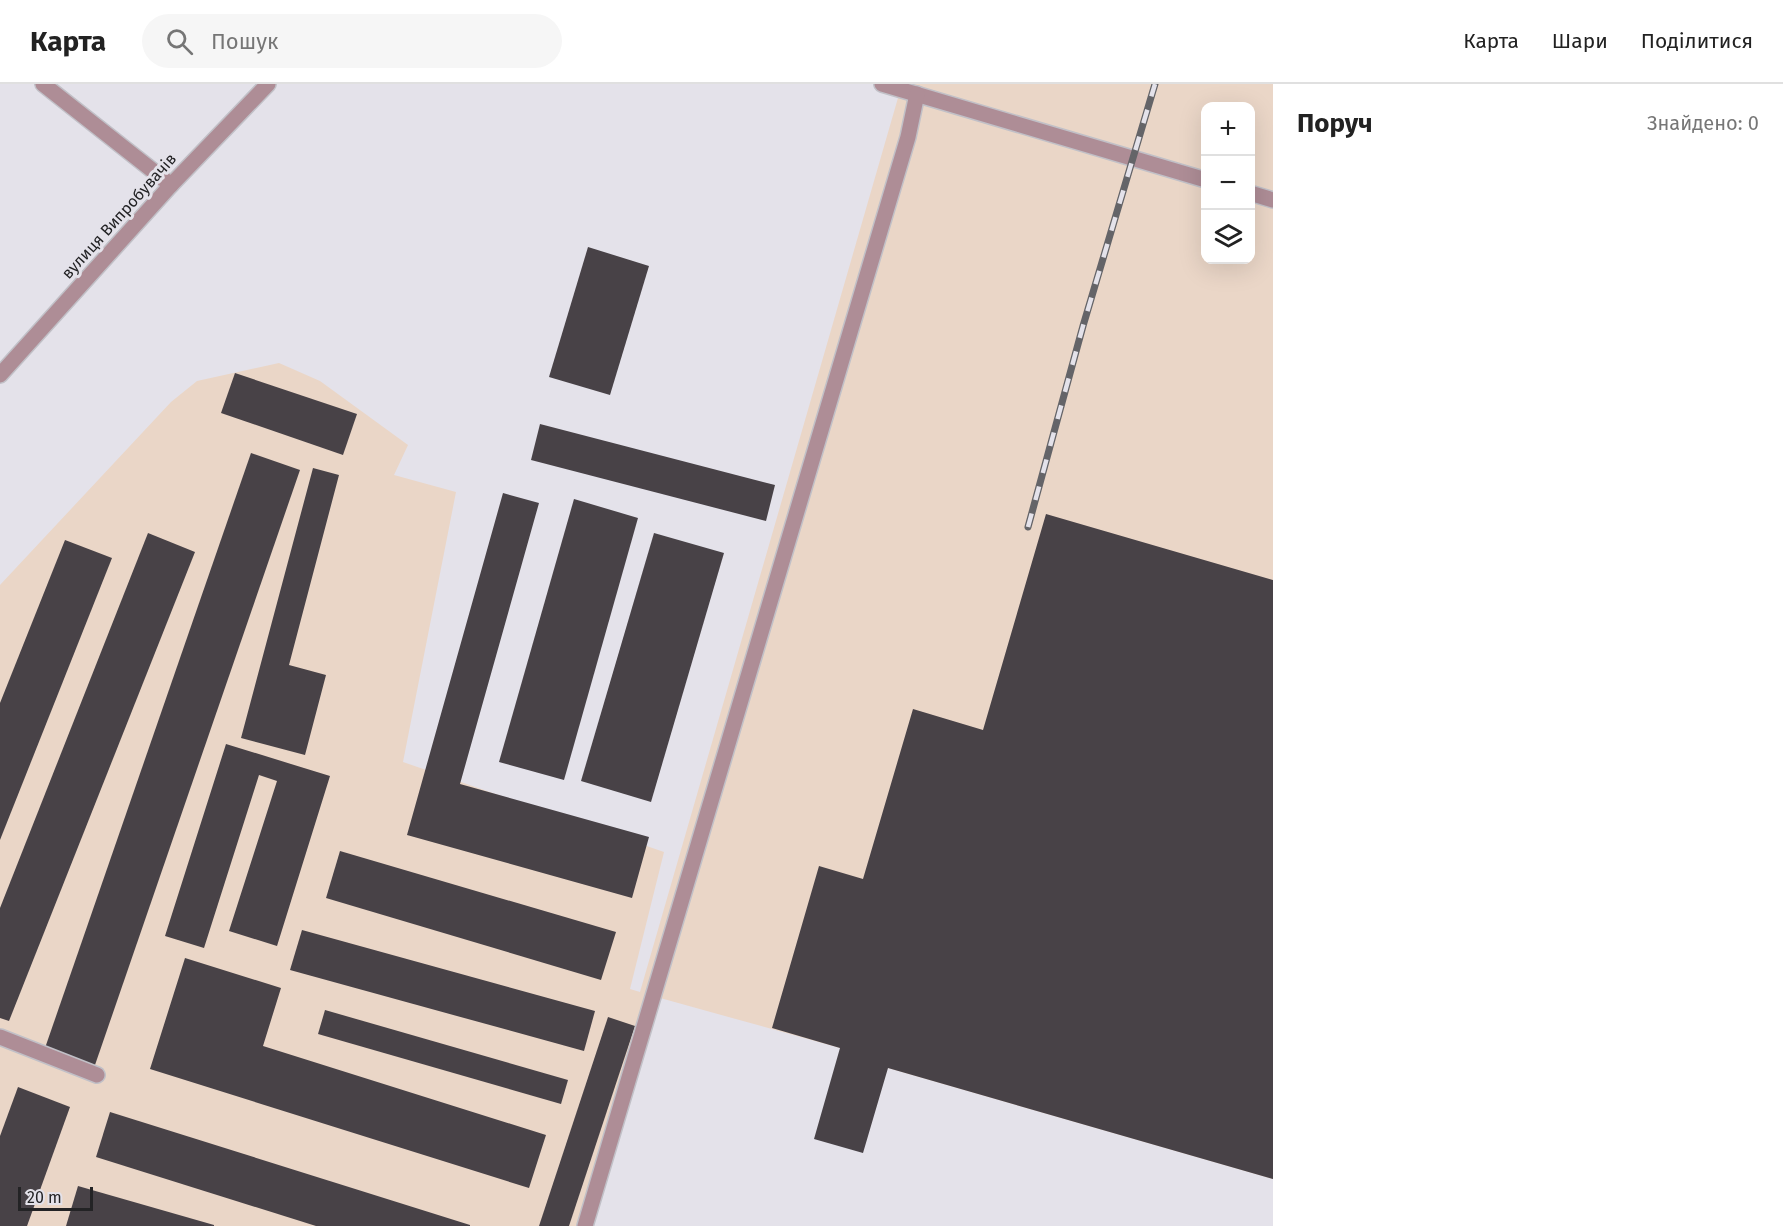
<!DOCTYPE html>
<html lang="uk">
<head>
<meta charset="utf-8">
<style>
	body { margin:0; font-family:"Fira Sans",sans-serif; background:#f6f6f6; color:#222 }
	.controls { position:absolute; right:18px; top:18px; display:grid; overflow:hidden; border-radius:12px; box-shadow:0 6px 24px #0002 }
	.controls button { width:54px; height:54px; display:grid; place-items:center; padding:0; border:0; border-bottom:2px solid #e0e0e0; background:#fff; color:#222; font:30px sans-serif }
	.scale { position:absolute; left:18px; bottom:15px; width:75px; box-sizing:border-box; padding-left:6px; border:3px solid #232325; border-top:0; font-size:16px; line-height:21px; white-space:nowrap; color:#232325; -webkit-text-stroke:4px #e4e2ea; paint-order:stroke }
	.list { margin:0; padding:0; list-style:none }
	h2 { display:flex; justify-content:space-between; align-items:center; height:78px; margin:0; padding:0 24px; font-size:26px }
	h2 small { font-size:20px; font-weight:400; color:#767676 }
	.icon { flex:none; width:33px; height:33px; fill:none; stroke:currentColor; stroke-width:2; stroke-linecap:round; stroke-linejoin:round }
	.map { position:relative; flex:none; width:1273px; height:1142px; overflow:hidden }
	header { display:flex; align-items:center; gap:36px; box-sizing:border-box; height:84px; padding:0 30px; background:#fff; border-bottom:2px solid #e0e0e0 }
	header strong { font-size:28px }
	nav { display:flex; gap:33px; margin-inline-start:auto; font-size:21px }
	.search { width:420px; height:54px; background:#f6f6f6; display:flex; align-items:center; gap:15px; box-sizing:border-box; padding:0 21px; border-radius:33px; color:#767676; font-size:22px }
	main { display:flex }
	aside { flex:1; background:#fff }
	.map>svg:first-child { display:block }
	.industrial { fill:#ead6c7; fill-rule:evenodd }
	.building { fill:#484247 }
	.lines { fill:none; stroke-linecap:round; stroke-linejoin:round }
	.minor-casing { stroke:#c1c0c7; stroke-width:18 }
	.minor { stroke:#ae8d96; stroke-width:15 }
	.rail-casing { stroke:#646468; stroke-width:7 }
	.rail { stroke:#e4e2ea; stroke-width:4.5; stroke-dasharray:14; stroke-linecap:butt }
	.labels { text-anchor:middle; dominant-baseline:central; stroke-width:6; stroke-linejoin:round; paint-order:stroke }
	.street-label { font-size:16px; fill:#232325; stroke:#e4e2ea }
</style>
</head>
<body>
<header>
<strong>Карта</strong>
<div class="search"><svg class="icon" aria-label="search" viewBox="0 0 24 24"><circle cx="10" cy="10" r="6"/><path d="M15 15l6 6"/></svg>Пошук</div>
<nav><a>Карта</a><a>Шари</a><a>Поділитися</a></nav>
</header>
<main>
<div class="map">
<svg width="1273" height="1142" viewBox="0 0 1273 1142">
	<rect width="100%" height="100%" fill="#e4e2ea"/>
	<path class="industrial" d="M902 0H1273V1095L888 984 840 964 653 912 585 1142H0V501L171 318 197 297 279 279 320 297 408 361 394 391 456 408 403 678 664 768 630 905 640 908ZM1206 22H1250V176H1206Z"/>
	<g class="building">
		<path d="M588 163 649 182 610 311 549 293Z"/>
		<path d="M235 289 357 330 343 371 221 329Z"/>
		<path d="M540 340 775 401 766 437 531 376Z"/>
		<path d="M251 369 300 386 95 981 45 964Z"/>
		<path d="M313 384 339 391 289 581 326 591 305 671 241 654Z"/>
		<path d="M503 409 539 419 460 700 649 753 632 814 407 751Z"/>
		<path d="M574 415 638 434 564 696 499 678Z"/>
		<path d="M1046 430 1273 496V1095L888 984 863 1069 814 1055 840 964 772 944 819 782 863 795 913 625 983 646Z"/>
		<path d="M148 449 195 468 9 937 0 934V824Z"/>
		<path d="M654 449 724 469 651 718 581 697Z"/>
		<path d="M65 456 112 474 0 756V619Z"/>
		<path d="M226 660 330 692 277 862 229 847 277 697 259 691 204 864 165 852Z"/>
		<path d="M340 767 616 848 601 896 326 814Z"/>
		<path d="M302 846 595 927 584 967 290 886Z"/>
		<path d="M185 874 281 904 263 962 546 1051 529 1104 150 985Z"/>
		<path d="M325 926 568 996 561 1020 318 950Z"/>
		<path d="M608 933 635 942 569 1142H539Z"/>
		<path d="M18 1003 70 1023 27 1142H0V1052Z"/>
		<path d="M110 1028 470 1141V1142H316L96 1073Z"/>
		<path d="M78 1102 214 1141V1142H66Z"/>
	</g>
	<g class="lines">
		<g class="minor-casing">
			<g id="minor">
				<path d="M43 0 171 101"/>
				<path d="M882 0 1206 96"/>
				<path d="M1250 109 1273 116"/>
				<path d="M0 291 171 101 268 0"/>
				<path d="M0 953 97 991"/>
				<path d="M585 1142 908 53 917 10"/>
			</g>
		</g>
		<use href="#minor" class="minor"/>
		<g class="rail-casing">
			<path id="rail" d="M1028 443 1083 242 1155 0"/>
		</g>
		<use href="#rail" class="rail"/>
	</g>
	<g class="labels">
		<g class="street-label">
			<text transform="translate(119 132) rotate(-48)">вулиця Випробувачів</text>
		</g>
	</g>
</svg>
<div class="controls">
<button>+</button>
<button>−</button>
<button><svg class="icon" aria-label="layers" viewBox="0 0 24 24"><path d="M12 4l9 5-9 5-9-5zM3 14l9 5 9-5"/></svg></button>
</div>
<div class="scale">20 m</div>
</div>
<aside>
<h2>Поруч<small>Знайдено: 0</small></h2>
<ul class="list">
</ul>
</aside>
</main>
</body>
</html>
